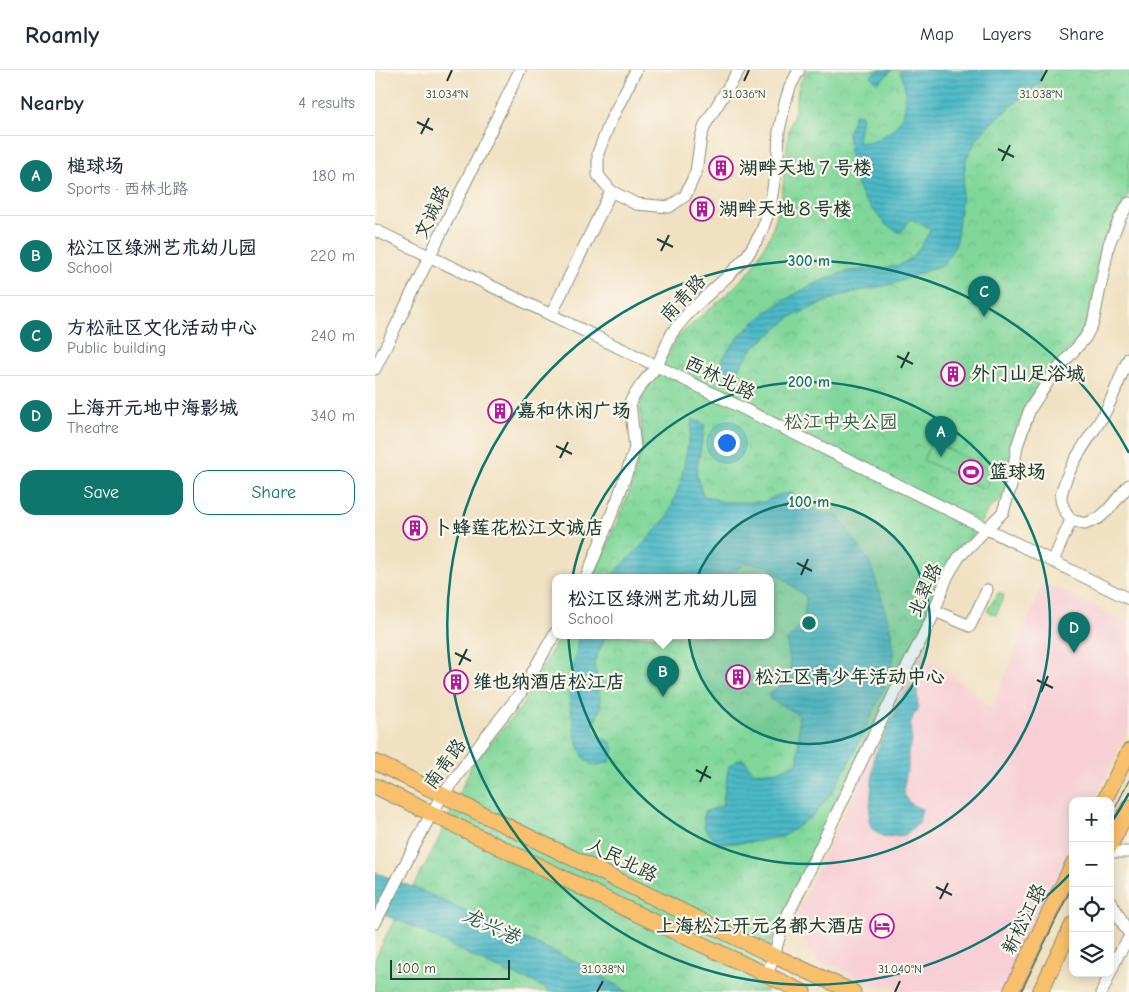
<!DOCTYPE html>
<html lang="en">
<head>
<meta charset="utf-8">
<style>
	body { margin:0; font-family:"Comic Neue","LXGW WenKai TC",sans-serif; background:#f6f6f7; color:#1f2937 }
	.controls { position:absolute; right:15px; bottom:15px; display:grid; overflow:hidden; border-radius:10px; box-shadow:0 2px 12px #0003 }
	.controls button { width:45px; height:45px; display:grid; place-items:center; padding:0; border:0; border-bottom:1px solid #e0e1e3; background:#fff; color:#1f2937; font:25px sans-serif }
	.scale { position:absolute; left:15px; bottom:12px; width:120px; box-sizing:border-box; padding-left:5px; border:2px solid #1f3d34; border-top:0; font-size:14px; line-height:18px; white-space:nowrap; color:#1f3d34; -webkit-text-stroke:4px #fbf7ec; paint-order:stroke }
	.you { position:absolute; left:351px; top:372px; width:18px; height:18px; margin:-12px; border:4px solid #fff; border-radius:50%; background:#1a73e8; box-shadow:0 0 0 8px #1a73e833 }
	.badge { display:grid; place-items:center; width:32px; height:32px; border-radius:50%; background:#0f766e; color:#fff; font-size:16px; font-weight:700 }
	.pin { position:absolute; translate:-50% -41px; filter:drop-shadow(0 1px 2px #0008) }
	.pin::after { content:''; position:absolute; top:26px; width:18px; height:15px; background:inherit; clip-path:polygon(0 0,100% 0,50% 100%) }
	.popup { position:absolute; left:177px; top:504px; width:222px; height:65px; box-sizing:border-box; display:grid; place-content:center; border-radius:10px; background:#fff; filter:drop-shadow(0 1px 4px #0005); font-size:16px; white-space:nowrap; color:#747a83 }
	.popup b { font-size:19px; color:#1f2937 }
	.popup::after { content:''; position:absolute; left:50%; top:100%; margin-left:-10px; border:10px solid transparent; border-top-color:#fff }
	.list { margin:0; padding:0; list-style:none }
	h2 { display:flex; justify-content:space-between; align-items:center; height:65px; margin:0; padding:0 20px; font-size:21px }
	h2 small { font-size:16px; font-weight:400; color:#747a83 }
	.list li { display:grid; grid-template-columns:32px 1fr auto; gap:15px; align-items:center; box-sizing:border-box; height:80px; padding:0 20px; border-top:1px solid #e0e1e3 }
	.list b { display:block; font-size:19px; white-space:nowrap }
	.list p { margin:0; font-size:16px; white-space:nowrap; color:#747a83 }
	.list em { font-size:16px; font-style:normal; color:#747a83 }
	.actions { display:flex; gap:10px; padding:15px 20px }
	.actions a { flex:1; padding:11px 0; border:1px solid #0f766e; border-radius:15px; text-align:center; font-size:18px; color:#0f766e }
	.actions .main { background:#0f766e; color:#fff }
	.icon { flex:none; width:28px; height:28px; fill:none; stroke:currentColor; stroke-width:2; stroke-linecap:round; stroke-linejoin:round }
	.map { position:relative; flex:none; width:754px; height:922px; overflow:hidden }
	header { display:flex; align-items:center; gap:30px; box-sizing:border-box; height:70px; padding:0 25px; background:#fff; border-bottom:1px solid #e0e1e3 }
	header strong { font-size:24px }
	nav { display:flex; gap:28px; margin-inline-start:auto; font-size:18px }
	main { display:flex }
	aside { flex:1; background:#fff }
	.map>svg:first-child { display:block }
	.built { fill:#f7cfd5 }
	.park { fill:url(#park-crowns); stroke:#508a67 }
	.garden { fill:#80d79a; stroke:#508a67 }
	.water { fill:url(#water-rules); stroke:#367b7e }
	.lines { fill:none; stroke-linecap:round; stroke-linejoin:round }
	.minor-casing { stroke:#888f7b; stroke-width:13 }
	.major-casing { stroke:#888f7b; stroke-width:17 }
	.minor { stroke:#fff; stroke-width:11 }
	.major { stroke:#f8bf6c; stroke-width:15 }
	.tram { stroke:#1f3d34; stroke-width:1 }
	.ticks { fill:none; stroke:#1f3d34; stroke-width:2 }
	.ring { fill:none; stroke:#0f766e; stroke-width:2.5 }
	.labels { text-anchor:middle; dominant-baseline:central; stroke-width:4.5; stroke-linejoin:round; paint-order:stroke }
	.poi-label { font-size:19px; font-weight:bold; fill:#1f3d34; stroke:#fbf7ec; text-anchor:start }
	.street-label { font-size:19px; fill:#1f3d34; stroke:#fbf7ec }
	.park-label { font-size:19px; fill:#325c48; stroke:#fbf7ec }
	.water-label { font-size:20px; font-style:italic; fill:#2a5c59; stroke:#fbf7ec }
	.ticks-label { font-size:12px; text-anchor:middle; fill:#1f3d34; stroke:#fbf7ec; stroke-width:4.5; stroke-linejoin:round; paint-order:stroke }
	.centre { fill:#0f766e; stroke:#fbf7ec; stroke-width:2.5 }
	.ring-label { font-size:15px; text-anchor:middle; font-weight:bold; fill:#0f766e; stroke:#fbf7ec; stroke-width:4.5; stroke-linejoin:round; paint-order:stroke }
</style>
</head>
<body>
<header>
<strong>Roamly</strong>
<nav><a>Map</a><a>Layers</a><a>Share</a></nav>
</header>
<main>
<aside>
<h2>Nearby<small>4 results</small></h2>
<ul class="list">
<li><span class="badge">A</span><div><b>槌球场</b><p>Sports · 西林北路</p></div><em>180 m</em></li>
<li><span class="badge">B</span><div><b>松江区绿洲艺术幼儿园</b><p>School</p></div><em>220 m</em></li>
<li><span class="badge">C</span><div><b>方松社区文化活动中心</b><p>Public building</p></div><em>240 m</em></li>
<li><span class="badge">D</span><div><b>上海开元地中海影城</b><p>Theatre</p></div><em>340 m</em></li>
</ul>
<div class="actions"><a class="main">Save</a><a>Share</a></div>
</aside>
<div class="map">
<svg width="754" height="922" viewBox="0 0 754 922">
	<defs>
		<pattern id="park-crowns" width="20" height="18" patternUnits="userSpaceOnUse" patternTransform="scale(1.25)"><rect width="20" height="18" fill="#80d79a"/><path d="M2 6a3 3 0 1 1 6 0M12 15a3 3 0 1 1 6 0" fill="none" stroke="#6eb985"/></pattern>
		<pattern id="water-rules" width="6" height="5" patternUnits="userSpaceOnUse" patternTransform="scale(1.25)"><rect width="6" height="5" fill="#4cb9c7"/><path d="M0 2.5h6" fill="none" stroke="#3f98a2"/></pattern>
	</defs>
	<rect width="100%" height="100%" fill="#fbf7ec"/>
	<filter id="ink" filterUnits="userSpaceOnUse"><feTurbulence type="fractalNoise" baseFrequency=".02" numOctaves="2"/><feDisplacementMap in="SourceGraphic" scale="10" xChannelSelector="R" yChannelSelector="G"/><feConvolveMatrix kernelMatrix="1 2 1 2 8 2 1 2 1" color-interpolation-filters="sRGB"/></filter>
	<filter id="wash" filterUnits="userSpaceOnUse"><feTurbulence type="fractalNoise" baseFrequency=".0096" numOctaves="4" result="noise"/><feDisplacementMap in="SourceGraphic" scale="20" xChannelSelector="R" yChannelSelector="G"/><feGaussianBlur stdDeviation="1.12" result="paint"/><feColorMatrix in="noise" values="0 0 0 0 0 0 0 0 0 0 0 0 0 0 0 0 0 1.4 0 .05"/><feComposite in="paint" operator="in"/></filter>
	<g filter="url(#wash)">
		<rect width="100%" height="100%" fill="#f0e1c2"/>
		<path class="built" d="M668 512 754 553V658L719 731H698V775L628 922H527L516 916 501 918 461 896 446 895 417 854 544 585 575 603 617 639Z"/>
		<g class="park">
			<path d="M432 0H754V124L728 171 722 199 714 247 704 267 673 304 631 414 626 430 614 438 593 474 523 603 409 842 378 914 393 922H0V889L14 860 62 773 97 695 146 637 185 566H396V508H218L256 418 267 372 265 330 304 266 325 247 350 226 368 208 378 197 396 164 406 133 414 59 419 44 424 15Z"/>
			<path d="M624 522 629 525 621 545 612 541Z"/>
		</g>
		<path class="garden" d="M557 371 618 401 610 419 548 390Z"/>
		<g class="water">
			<path d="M502 0H517L503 13 496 6Z"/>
			<path d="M524 0H667L666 12 615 54 602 69 591 89 581 174 569 194 518 214 484 221 463 226 416 247 377 279 359 305 344 298C347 291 350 284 355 278 379 245 429 215 468 203 479 199 490 200 502 199 533 198 542 184 556 159L536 149 525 163 511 155 488 128 479 108 474 80 473 65 479 44 487 45 483 73C488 72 494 72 499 70 531 59 538 29 524 0Z"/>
			<path d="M318 349 330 355 321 403 328 425 348 432H389L403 425 417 423C433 440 442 442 464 447L495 493 506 526 516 562 518 582V593L512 612 478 685 457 722 440 744 409 766 379 772 344 774 329 758V742L347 736 354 696 367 688 379 703 403 701 423 693 424 645 394 628 396 622 417 609 412 571 429 552 431 527 392 496 371 493 349 508H236L240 502 272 470 293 446 306 411Z"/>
			<path d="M204 566H231L219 592 226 636 217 659 226 667 236 672 239 679 235 692 218 696 209 688 201 669 194 626 203 569Z"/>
			<path d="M542 615 543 640 538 646 535 656 537 672 533 682V701L530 704C531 709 530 711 529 716 527 728 536 736 547 739L544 753 530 765 509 767 497 759 494 751 499 687 524 633 535 619Z"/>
			<path d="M0 802 45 820 199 891 222 903 252 922H177L158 912 121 898 30 853 0 842Z"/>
		</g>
	</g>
	<g filter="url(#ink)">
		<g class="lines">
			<g class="minor-casing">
				<g id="minor">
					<path d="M261 0 235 52 223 83V105L236 121 261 134 294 137 310 126 321 102 326 67 330 55 364 0"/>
					<path d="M0 160 282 296 754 529"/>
					<path d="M176 245 236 121"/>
					<path d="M0 299 145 0"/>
					<path d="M696 450C691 443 685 434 686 426 692 395 714 370 729 344 739 326 745 306 754 288"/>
					<path d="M678 491 696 450 710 454 724 448 733 440 754 415"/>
					<path d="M211 508 243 428 260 378 255 332 266 315 282 296 297 263 315 241 354 205 372 186 386 163 395 138 403 85 404 61 410 33 415 17 424 0"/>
					<path d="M560 541 595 556 612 520"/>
					<path d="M735 782H754"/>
					<path d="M735 831C743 841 746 853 754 863"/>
					<path d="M0 853 56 744 68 725 109 669 145 624 180 563"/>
					<path d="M392 905 399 886 407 857 530 601 556 550 572 507 584 487 628 442 636 416 642 376 655 339 676 307 710 268 718 253 734 174 745 148 754 133"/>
					<path d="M727 922 743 885 754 868"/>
				</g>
			</g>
			<g class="major-casing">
				<g id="major">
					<path d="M0 692 399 886 478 922"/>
					<path d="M0 716 243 835 428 922"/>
					<path d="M729 731 754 681"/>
					<path d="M735 776 754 737"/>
					<path d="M636 922 698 794"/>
					<path d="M665 922 698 854"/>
				</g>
			</g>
			<use href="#minor" class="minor"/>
			<use href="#major" class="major"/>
			<g class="tram">
				<path d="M735 749 754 710"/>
				<path d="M646 922 698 815"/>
			</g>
		</g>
	</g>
	<path class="ticks" d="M72 11 77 0M369 11 374 0M666 11 672 0M42 52 58 60M46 64 54 48M623 79 639 87M627 91 635 75M282 169 298 177M286 181 294 165M522 286 538 294M526 298 534 282M181 376 197 384M185 388 193 372M422 493 437 501M426 505 433 489M80 583 96 591M84 595 92 579M662 610 678 618M666 622 673 606M321 700 336 708M325 712 332 696M561 817 577 825M565 829 573 813M222 922 228 911M520 922 525 911"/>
	<circle cx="434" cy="553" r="121" fill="#0f766e" fill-opacity=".12"/>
	<g class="ring">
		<circle cx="434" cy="553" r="121"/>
		<circle cx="434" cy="553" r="241"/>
		<path d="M754 723A362 362 0 0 1 736 753M697 802A362 362 0 1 1 754 383"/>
	</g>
	<defs>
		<g id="building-ring" transform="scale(1.25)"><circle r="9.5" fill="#fbf7ec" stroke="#b5179e" stroke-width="1.5"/><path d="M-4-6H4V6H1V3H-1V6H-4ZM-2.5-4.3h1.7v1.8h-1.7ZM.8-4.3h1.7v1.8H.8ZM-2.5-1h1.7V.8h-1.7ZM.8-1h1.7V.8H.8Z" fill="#b5179e"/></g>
		<g id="stadium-ring" transform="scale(1.25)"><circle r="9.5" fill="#fbf7ec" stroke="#b5179e" stroke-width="1.5"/><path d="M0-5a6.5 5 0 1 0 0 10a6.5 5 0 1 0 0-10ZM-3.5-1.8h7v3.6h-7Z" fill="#b5179e"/></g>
		<g id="hotel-ring" transform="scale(1.25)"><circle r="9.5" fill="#fbf7ec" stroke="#b5179e" stroke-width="1.5"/><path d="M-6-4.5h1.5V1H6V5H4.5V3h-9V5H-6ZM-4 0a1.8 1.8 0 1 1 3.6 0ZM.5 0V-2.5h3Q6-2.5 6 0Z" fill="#b5179e"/></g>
	</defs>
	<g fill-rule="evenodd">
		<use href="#building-ring" x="346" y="98"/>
		<use href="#building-ring" x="327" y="139"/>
		<use href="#building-ring" x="578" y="304"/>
		<use href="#building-ring" x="125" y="341"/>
		<use href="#stadium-ring" x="596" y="402"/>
		<use href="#building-ring" x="40" y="458"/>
		<use href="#building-ring" x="363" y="607"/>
		<use href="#building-ring" x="81" y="612"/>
		<use href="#hotel-ring" x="507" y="856"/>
	</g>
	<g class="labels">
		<g class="poi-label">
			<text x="364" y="98">湖畔天地７号楼</text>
			<text x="344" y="139">湖畔天地８号楼</text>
			<text x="596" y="304">外门山足浴城</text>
			<text x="142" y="341">嘉和休闲广场</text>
			<text x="614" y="402">篮球场</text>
			<text x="58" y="458">卜蜂莲花松江文诚店</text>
			<text x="380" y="607">松江区青少年活动中心</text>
			<text x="98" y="612">维也纳酒店松江店</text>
			<text x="490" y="856" text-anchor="end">上海松江开元名都大酒店</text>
		</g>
		<g class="street-label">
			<text transform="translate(57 142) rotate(-64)">文诚路</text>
			<text transform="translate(308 228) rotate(-47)">南青路</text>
			<text transform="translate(345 308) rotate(26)">西林北路</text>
			<text transform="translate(550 520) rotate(-66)">北翠路</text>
			<text transform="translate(70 694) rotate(-54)">南青路</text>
			<text transform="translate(247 790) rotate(26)">人民北路</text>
			<text transform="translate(649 849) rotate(-64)">新松江路</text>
		</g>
		<g class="park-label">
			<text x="466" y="352">松江中央公园</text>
		</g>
		<g class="water-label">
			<text transform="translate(116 856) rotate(25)">龙兴港</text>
		</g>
	</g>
	<g class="ticks-label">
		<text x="72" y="28">31.034°N</text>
		<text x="369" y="28">31.036°N</text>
		<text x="666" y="28">31.038°N</text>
		<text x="228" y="903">31.038°N</text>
		<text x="525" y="903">31.040°N</text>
	</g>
	<circle cx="434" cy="553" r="8" class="centre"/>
	<g class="ring-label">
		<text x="434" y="196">300 m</text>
		<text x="434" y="317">200 m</text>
		<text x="434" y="437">100 m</text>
	</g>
</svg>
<div class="controls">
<button>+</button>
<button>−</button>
<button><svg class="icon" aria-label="locate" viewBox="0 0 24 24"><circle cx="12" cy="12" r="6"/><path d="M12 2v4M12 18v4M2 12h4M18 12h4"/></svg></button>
<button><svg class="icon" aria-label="layers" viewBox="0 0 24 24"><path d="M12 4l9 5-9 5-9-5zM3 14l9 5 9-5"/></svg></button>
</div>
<div class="scale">100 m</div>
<div class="you"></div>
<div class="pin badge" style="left:566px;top:387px">A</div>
<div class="pin badge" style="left:288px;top:627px">B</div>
<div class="popup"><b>松江区绿洲艺术幼儿园</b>School</div>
<div class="pin badge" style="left:609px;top:247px">C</div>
<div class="pin badge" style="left:699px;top:583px">D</div>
</div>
</main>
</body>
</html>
